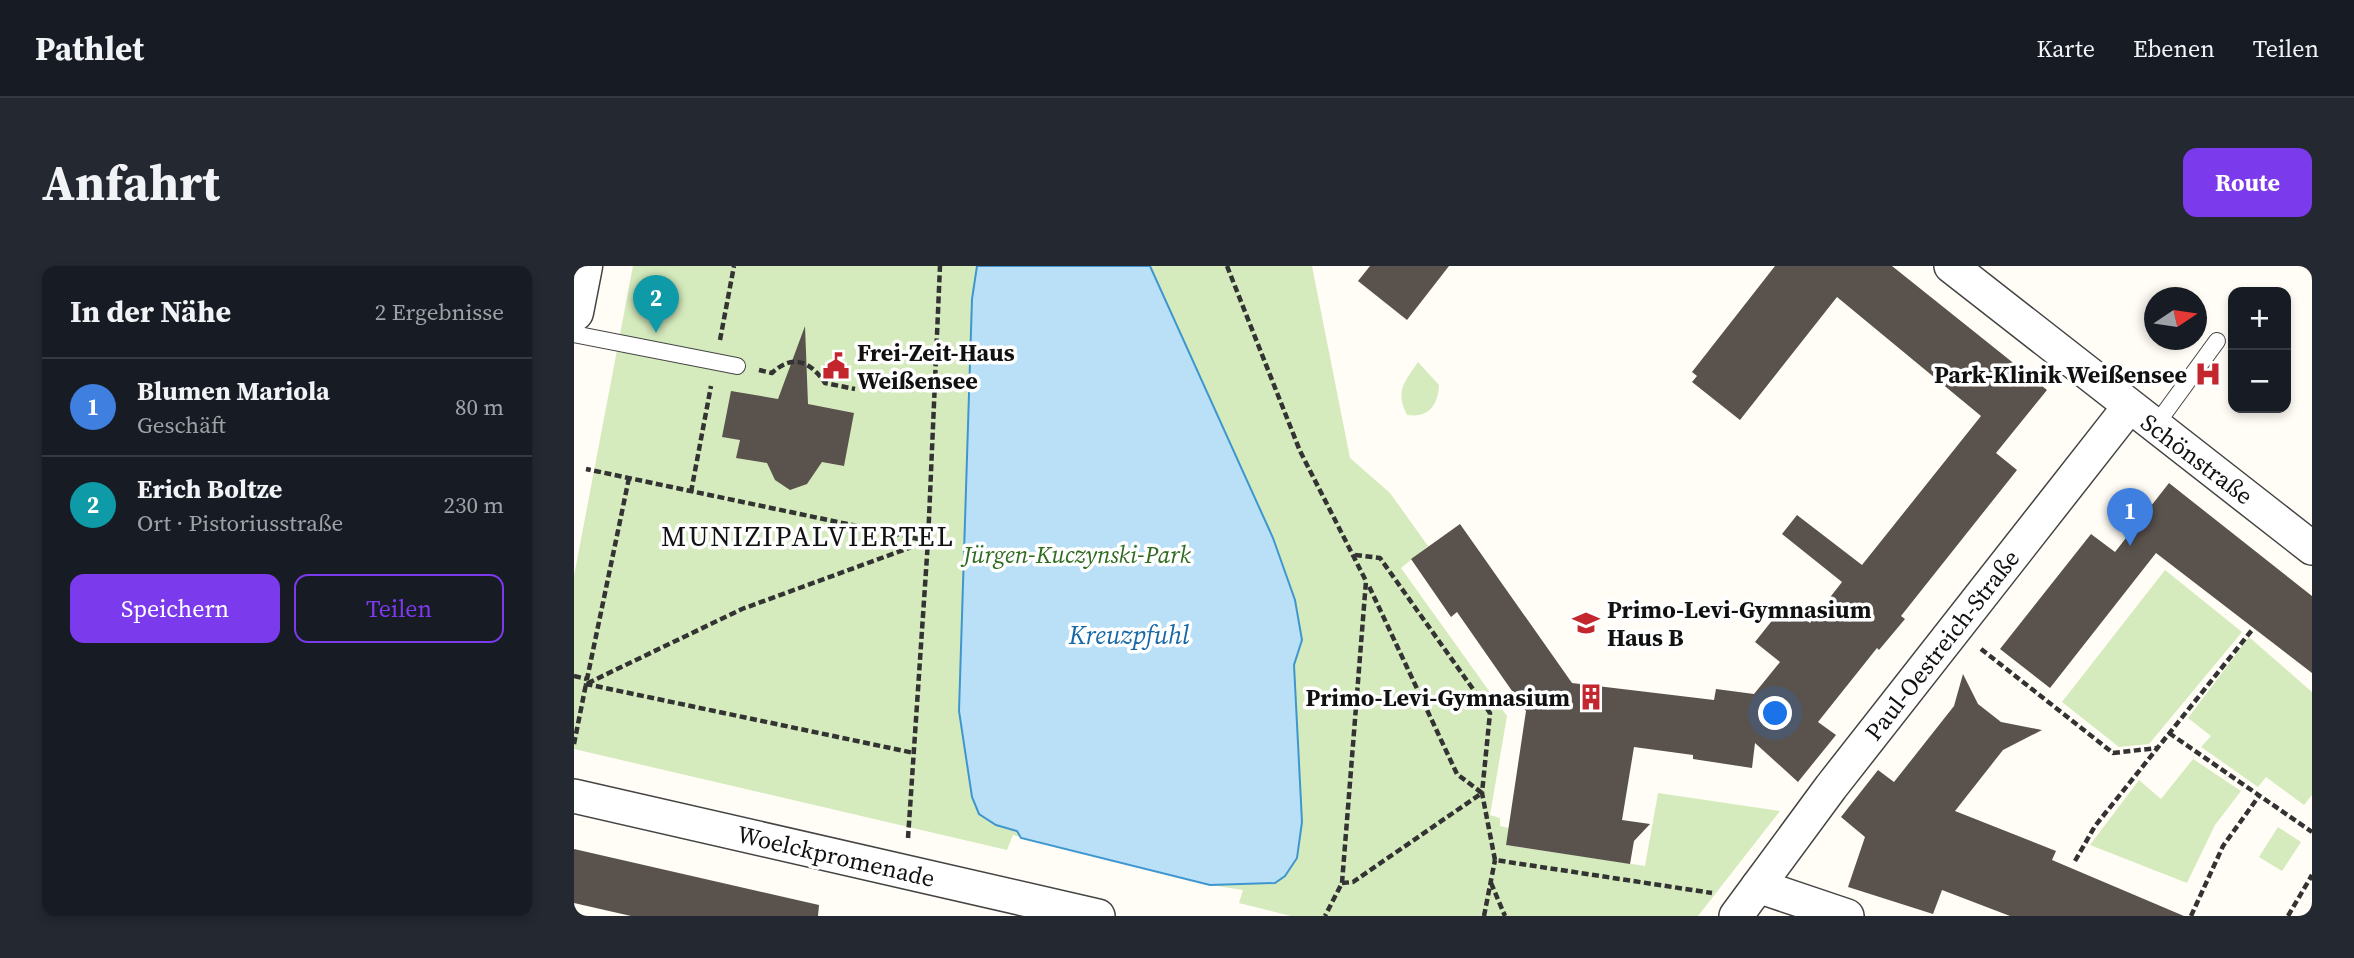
<!DOCTYPE html>
<html lang="de">
<head>
<meta charset="utf-8">
<style>
	body { margin:0; font-family:"Source Serif 4",serif; background:#242831; color:#f1f3f6 }
	.controls { position:absolute; right:21px; top:21px; display:grid; overflow:hidden; border-radius:14px; box-shadow:0 4px 10px #0003 }
	.controls button { width:63px; height:63px; display:grid; place-items:center; padding:0; border:0; border-bottom:2px solid #363941; background:#171b24; color:#f1f3f6; font:35px sans-serif }
	.compass { position:absolute; left:1570px; top:21px; width:63px; height:63px; border-radius:50%; background:#171b24; box-shadow:0 4px 10px #0003; rotate:77deg }
	.you { position:absolute; left:1202px; top:448px; width:24px; height:24px; margin:-18px; border:5px solid #fff; border-radius:50%; background:#1a73e8; box-shadow:0 0 0 10px #1a73e833 }
	.badge { display:grid; place-items:center; width:46px; height:46px; border-radius:50%; background:#7c3aed; color:#fff; font-size:23px; font-weight:700 }
	.pin { position:absolute; translate:-50% -58px; filter:drop-shadow(0 2px 4px #0008) }
	.pin::after { content:''; position:absolute; top:37px; width:24px; height:21px; background:inherit; clip-path:polygon(0 0,100% 0,50% 100%) }
	.list { margin:0; padding:0; list-style:none }
	h2 { display:flex; justify-content:space-between; align-items:center; height:91px; margin:0; padding:0 28px; font-size:30px }
	h2 small { font-size:23px; font-weight:400; color:#9ea1a6 }
	.list li { display:grid; grid-template-columns:46px 1fr auto; gap:21px; align-items:center; box-sizing:border-box; height:98px; padding:0 28px; border-top:2px solid #363941 }
	.list b { display:block; font-size:26px; white-space:nowrap }
	.list p { margin:0; font-size:23px; white-space:nowrap; color:#9ea1a6 }
	.list em { font-size:23px; font-style:normal; color:#9ea1a6 }
	.actions { display:flex; gap:14px; padding:21px 28px }
	.actions a { flex:1; padding:16px 0; border:2px solid #7c3aed; border-radius:14px; text-align:center; font-size:24px; color:#7c3aed }
	.actions .main { background:#7c3aed; color:#fff }
	.map { position:relative; flex:none; width:1738px; height:650px; overflow:hidden; border-radius:14px }
	header { display:flex; align-items:center; gap:42px; box-sizing:border-box; height:98px; padding:0 35px; background:#171b24; border-bottom:2px solid #363941 }
	header strong { font-size:33px }
	nav { display:flex; gap:38px; margin-inline-start:auto; font-size:24px }
	.intro { display:flex; align-items:center; justify-content:space-between; box-sizing:border-box; height:168px; padding:0 42px }
	h1 { margin:0; font-size:49px }
	.button { padding:18px 32px; border-radius:14px; background:#7c3aed; color:#fff; font-size:24px; font-weight:700 }
	main { display:flex; gap:42px; padding:0 42px }
	aside { flex:1; background:#171b24; border-radius:14px; box-shadow:0 4px 10px #0003 }
	.map>svg:first-child { display:block }
	.green { fill:#d5ebbd }
	.water { fill:#b9e0f7; stroke:#3f96cf; stroke-width:2 }
	.building { fill:#5a524d }
	.lines { fill:none; stroke-linecap:round; stroke-linejoin:round }
	.service-casing { stroke:#444; stroke-width:18 }
	.minor-casing { stroke:#444; stroke-width:36 }
	.tertiary-casing { stroke:#444; stroke-width:41 }
	.path { stroke:#333; stroke-width:4.5; stroke-dasharray:7 3.5; stroke-linecap:butt }
	.service { stroke:#fff; stroke-width:16 }
	.minor { stroke:#fff; stroke-width:33 }
	.tertiary { stroke:#fff; stroke-width:38 }
	.labels { text-anchor:middle; dominant-baseline:central; stroke-width:7; stroke-linejoin:round; paint-order:stroke }
	.poi-label { font-size:24px; font-weight:bold; fill:#111; stroke:#fff; text-anchor:start }
	.street-label { font-size:24px; fill:#111; stroke:#fff }
	.park-label { font-size:24px; font-style:italic; fill:#2f6b1f; stroke:#fff }
	.water-label { font-size:26px; font-style:italic; fill:#1768a6; stroke:#fff }
	.quarter-label { font-size:28px; letter-spacing:2px; fill:#111; stroke:#fff }
</style>
</head>
<body>
<header>
<strong>Pathlet</strong>
<nav><a>Karte</a><a>Ebenen</a><a>Teilen</a></nav>
</header>
<div class="intro"><h1>Anfahrt</h1><a class="button">Route</a></div>
<main>
<aside>
<h2>In der Nähe<small>2 Ergebnisse</small></h2>
<ul class="list">
<li><span class="badge" style="background:#3f7fe0">1</span><div><b>Blumen Mariola</b><p>Geschäft</p></div><em>80 m</em></li>
<li><span class="badge" style="background:#0f9aa8">2</span><div><b>Erich Boltze</b><p>Ort · Pistoriusstraße</p></div><em>230 m</em></li>
</ul>
<div class="actions"><a class="main">Speichern</a><a>Teilen</a></div>
</aside>
<div class="map">
<svg width="1738" height="650" viewBox="0 0 1738 650">
	<rect width="100%" height="100%" fill="#fffdf5"/>
	<g class="green">
		<path d="M59 0H738L776 192 816 227 854 280 827 302 933 450 916 549 926 552V560L935 562 932 579 1071 600 1084 527 1206 545 1124 650H717L665 637 669 624 636 619 439 569 433 584 0 483V310Z"/>
		<path d="M844 96 865 119C864 140 854 152 833 149 821 124 830 117 844 96Z"/>
		<path d="M1591 304 1668 366 1575 478 1545 481 1488 436Z"/>
		<path d="M1675 371 1738 426V529L1730 539 1692 511 1684 521 1627 481 1637 470 1614 452Z"/>
		<path d="M1619 493 1667 525 1641 559 1613 617 1516 579 1565 514 1587 533Z"/>
		<path d="M1704 561 1727 576 1708 605 1685 591Z"/>
	</g>
	<path class="water" d="M403 0H576L699 272 721 334 728 374 720 399 728 556 723 592 711 610 701 617 636 619 447 572 443 565 422 559 405 548 398 531 385 445 398 33Z"/>
	<g class="building">
		<path d="M796 0H875L833 54 784 15Z"/>
		<path d="M1201 0H1318L1473 124 1422 187 1443 204 1327 350 1331 353 1305 384 1303 382 1244 456 1262 469 1224 516 1181 477 1178 502 1119 493V489L1060 481 1048 554 1076 558 1060 575 1056 598 932 579 952 445 883 346 877 351 837 293 886 258 998 417 1140 434 1142 423 1180 428 1206 396 1181 376 1212 337 1236 357 1268 316 1208 268 1223 249 1288 299 1407 150 1263 31 1166 154 1118 116 1123 110 1118 106Z"/>
		<path d="M231 60 234 138 280 147 270 200 248 196 233 218 216 224 201 214 193 197 162 192 166 174 148 171 157 125 204 133Z"/>
		<path d="M1595 217 1738 330V407L1582 287 1476 422 1426 383 1517 268 1541 286Z"/>
		<path d="M1389 408 1404 438 1427 456 1468 464 1429 484 1381 545 1482 585 1478 594 1610 650H1436L1368 624 1359 648 1274 621 1291 571 1267 551 1304 504 1320 516 1380 440Z"/>
		<path d="M0 583 245 639 244 650H57L0 637Z"/>
	</g>
	<g class="lines">
		<g class="service-casing">
			<g id="service">
				<path d="M0 68 163 100"/>
				<path d="M1581 160 1643 75"/>
			</g>
		</g>
		<g class="minor-casing">
			<g id="minor">
				<path d="M1377 0 1738 282"/>
				<path d="M0 530 524 650"/>
				<path d="M1184 620 1273 650"/>
				<path d="M1162 650 1257 521 1555 141"/>
			</g>
		</g>
		<g class="tertiary-casing">
			<path id="tertiary" d="M0 46 9 0"/>
		</g>
		<g class="path">
			<path d="M653 0 726 185 792 315 768 617 751 650"/>
			<path d="M146 74 160 0"/>
			<path d="M185 104 198 107C219 87 237 96 251 117L281 123"/>
			<path d="M55 212 12 418 340 487"/>
			<path d="M117 226 137 120"/>
			<path d="M781 289 806 292 916 447 908 527 921 594 1138 627"/>
			<path d="M1407 383 1539 487 1583 482"/>
			<path d="M0 410 13 413"/>
			<path d="M1595 467 1738 566"/>
			<path d="M0 478 12 418 168 343 354 275 12 203"/>
			<path d="M334 572 354 275 366 0"/>
			<path d="M1501 595 1521 560 1678 364"/>
			<path d="M768 617 779 616 908 527 883 508 794 318"/>
			<path d="M917 617 931 650"/>
			<path d="M910 650 921 594"/>
			<path d="M1617 650 1649 580 1685 530"/>
			<path d="M1714 650 1738 609"/>
		</g>
		<use href="#service" class="service"/>
		<use href="#minor" class="minor"/>
		<use href="#tertiary" class="tertiary"/>
	</g>
	<defs>
		<g id="civic-bare" transform="scale(2.1)"><path d="M-.6-6.5H3V-4.5H.6V-3L4-1V1h2V6H-6V1h2V-1L-.6-3ZM-1.2 2.5V6h2.4V2.5Z" fill="#c4262e" stroke="#fff" stroke-width="2.5" paint-order="stroke"/></g>
		<g id="hospital-bare" transform="scale(2.1)"><path d="M-5-5h3v3.5h4V-5h3V5h-3V1.5h-4V5h-3Z" fill="#c4262e" stroke="#fff" stroke-width="2.5" paint-order="stroke"/></g>
		<g id="school-bare" transform="scale(2.1)"><path d="M0-5L7-2L0 1L-7-2ZM-4 1L0 2.5L4 1V4Q0 6-4 4Z" fill="#c4262e" stroke="#fff" stroke-width="2.5" paint-order="stroke"/></g>
		<g id="building-bare" transform="scale(2.1)"><path d="M-4-6H4V6H1V3H-1V6H-4ZM-2.5-4.3h1.7v1.8h-1.7ZM.8-4.3h1.7v1.8H.8ZM-2.5-1h1.7V.8h-1.7ZM.8-1h1.7V.8H.8Z" fill="#c4262e" stroke="#fff" stroke-width="2.5" paint-order="stroke"/></g>
	</defs>
	<g fill-rule="evenodd">
		<use href="#civic-bare" x="262" y="100"/>
		<use href="#hospital-bare" x="1634" y="108"/>
		<use href="#school-bare" x="1012" y="357"/>
		<use href="#building-bare" x="1017" y="431"/>
	</g>
	<g class="labels">
		<g class="poi-label">
			<text x="283" y="86">Frei-Zeit-Haus<tspan x="283" dy="28">Weißensee</tspan></text>
			<text x="1613" y="108" text-anchor="end">Park-Klinik Weißensee</text>
			<text x="1033" y="343">Primo-Levi-Gymnasium<tspan x="1033" dy="28">Haus B</tspan></text>
			<text x="996" y="431" text-anchor="end">Primo-Levi-Gymnasium</text>
		</g>
		<g class="street-label">
			<text transform="translate(1623 193) rotate(37)">Schönstraße</text>
			<text transform="translate(1368 379) rotate(-52)">Paul-Oestreich-Straße</text>
			<text transform="translate(262 590) rotate(13)">Woelckpromenade</text>
		</g>
		<g class="park-label">
			<text x="503" y="288">Jürgen-Kuczynski-Park</text>
		</g>
		<g class="water-label">
			<text x="555" y="369">Kreuzpfuhl</text>
		</g>
		<g class="quarter-label">
			<text x="234" y="270">MUNIZIPALVIERTEL</text>
		</g>
	</g>
</svg>
<div class="controls">
<button>+</button>
<button>−</button>
</div>
<svg class="compass" viewBox="-18 -18 36 36"><path d="M0-13l5 13h-10z" fill="#e53935"/><path d="M0 13l5-13h-10z" fill="#9ea1a6"/></svg>
<div class="you"></div>
<div class="pin badge" style="left:1556px;top:280px;background:#3f7fe0">1</div>
<div class="pin badge" style="left:82px;top:67px;background:#0f9aa8">2</div>
</div>
</main>
</body>
</html>
